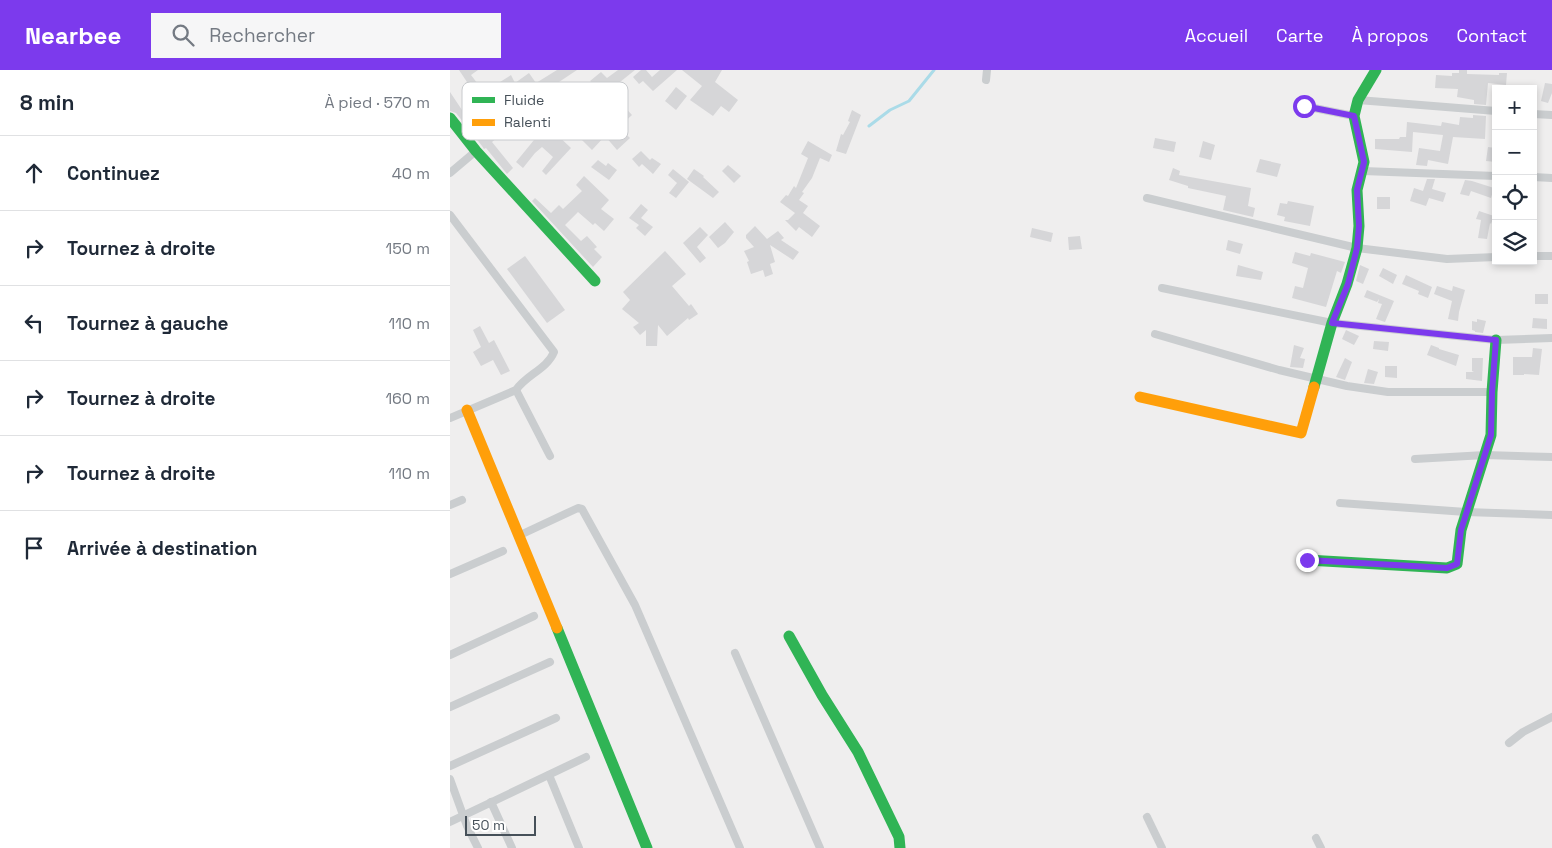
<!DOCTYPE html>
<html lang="fr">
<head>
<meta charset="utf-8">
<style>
	body { margin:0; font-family:"Space Grotesk",sans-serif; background:#f6f6f7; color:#1f2937 }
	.controls { position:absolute; right:15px; top:15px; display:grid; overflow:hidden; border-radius:0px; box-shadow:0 2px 8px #0003 }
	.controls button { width:45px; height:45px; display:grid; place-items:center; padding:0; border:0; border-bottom:1px solid #e0e1e3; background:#fff; color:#1f2937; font:25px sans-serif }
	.scale { position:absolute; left:15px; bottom:12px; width:71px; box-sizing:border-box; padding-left:5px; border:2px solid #465059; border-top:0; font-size:14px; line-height:18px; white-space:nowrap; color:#465059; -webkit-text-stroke:4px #fff; paint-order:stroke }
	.stop { position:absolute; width:15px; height:15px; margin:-11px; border:4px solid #7c3aed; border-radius:50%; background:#fff }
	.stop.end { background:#7c3aed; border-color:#fff; box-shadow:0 1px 5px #0008 }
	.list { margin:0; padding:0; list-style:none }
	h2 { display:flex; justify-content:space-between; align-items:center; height:65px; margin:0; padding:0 20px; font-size:21px }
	h2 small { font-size:16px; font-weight:400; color:#747a83 }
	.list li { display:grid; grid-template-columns:32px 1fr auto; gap:15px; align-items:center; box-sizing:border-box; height:75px; padding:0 20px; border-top:1px solid #e0e1e3 }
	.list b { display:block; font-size:19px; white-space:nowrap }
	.list em { font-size:16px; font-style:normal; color:#747a83 }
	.icon { flex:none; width:28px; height:28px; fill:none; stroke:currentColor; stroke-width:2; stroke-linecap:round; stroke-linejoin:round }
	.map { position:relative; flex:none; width:1102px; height:778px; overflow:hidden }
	header { display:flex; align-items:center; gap:30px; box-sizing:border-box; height:70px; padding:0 25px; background:#7c3aed; color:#fff }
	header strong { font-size:24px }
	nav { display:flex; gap:28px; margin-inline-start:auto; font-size:18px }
	.search { width:350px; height:45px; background:#f6f6f7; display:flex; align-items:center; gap:12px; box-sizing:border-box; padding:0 18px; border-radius:0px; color:#747a83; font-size:19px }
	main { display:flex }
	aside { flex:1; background:#fff }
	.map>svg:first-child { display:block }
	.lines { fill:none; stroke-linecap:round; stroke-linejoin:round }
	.stream { stroke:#aadbe8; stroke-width:3 }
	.building { fill:#d6d6d8 }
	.street { stroke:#cacdcf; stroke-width:8 }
	.fast { stroke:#30b455; stroke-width:11 }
	.slow { stroke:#ff9f0a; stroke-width:11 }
	.route { stroke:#7c3aed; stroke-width:6 }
	.key { fill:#fff; stroke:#c8cacd; stroke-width:1 }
	.key-label { font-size:14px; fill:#465059 }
</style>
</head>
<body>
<header>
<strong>Nearbee</strong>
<div class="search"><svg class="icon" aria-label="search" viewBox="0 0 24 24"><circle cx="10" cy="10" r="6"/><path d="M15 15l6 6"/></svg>Rechercher</div>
<nav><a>Accueil</a><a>Carte</a><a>À propos</a><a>Contact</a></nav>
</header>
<main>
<aside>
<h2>8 min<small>À pied · 570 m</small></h2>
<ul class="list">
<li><svg class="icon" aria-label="ahead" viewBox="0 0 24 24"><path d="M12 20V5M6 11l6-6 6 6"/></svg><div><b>Continuez</b></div><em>40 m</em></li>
<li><svg class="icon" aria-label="right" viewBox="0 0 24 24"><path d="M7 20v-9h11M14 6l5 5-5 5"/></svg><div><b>Tournez à droite</b></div><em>150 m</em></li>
<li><svg class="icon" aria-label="left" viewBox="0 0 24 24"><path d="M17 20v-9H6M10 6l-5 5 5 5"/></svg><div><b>Tournez à gauche</b></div><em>110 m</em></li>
<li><svg class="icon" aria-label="right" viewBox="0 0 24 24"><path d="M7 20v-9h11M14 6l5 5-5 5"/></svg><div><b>Tournez à droite</b></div><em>160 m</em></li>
<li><svg class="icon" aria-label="right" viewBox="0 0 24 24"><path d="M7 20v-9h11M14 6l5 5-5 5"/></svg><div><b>Tournez à droite</b></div><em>110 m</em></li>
<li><svg class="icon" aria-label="arrive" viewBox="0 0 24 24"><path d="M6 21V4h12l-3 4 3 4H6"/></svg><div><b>Arrivée à destination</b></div></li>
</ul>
</aside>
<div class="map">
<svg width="1102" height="778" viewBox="0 0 1102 778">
	<rect width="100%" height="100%" fill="#efeeee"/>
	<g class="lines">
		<path class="stream" d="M419 56 440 40 459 31 484 0"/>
	</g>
	<g class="building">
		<path d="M9 0H28L21 5 34 22 61 5 65 13 79 3 86 13 107 0H127L103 16 104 18 101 20 118 42 130 32 126 28 144 15 140 11 151 2 157 8 168 0H185L165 16 176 29 171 33 182 45 169 57 180 68 167 80 155 66 142 80 131 69 143 56 131 42 105 63 121 78 96 105 92 101 103 87 92 77 85 83 73 98 66 92 84 70 78 62 102 43 91 29 55 53 59 57 42 72 63 98 57 104 36 78 34 79 32 76 6 43 0 41V22L16 46 30 34 15 13 17 12Z"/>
		<path d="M191 0H196L202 7 210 0H227L203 21 193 11 189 14 183 7Z"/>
		<path d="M232 0H272L265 12 288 30 279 42 271 36 263 46 240 30 252 16Z"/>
		<path d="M1009 0H1017V4L1049 5V3H1057L1056 15 1038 13 1036 35 1024 34V30L1007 27 1008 19 985 18 986 5 1002 6V3H1009Z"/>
		<path d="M1095 13 1102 14V23L1098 33 1091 31Z"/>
		<path d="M226 17 237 26 226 40 215 31Z"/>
		<path d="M402 40 411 45 396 84 386 81 391 64 393 65 400 52 398 51Z"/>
		<path d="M1023 45 1036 46 1035 69 1003 67 998 94 978 90 977 96 966 95 969 78 990 81 993 65 963 62 962 82 925 79V69H949L950 67H956L957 52 991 56 992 52 1009 55 1010 47 1023 48Z"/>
		<path d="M705 68 726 72 724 82 703 78Z"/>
		<path d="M358 71 382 85 379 92 370 88 362 108 352 122 354 123 349 130 358 136 353 143 370 156 362 167 349 157 346 161 335 150H338L345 143 330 132 336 125 338 126 344 116 346 118 358 88 351 84Z"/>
		<path d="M753 71 765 75 761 90 749 87Z"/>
		<path d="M1038 77 1046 78V92L1036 91Z"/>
		<path d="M191 81 200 90 202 88 211 94 203 104 192 94 189 97 182 89Z"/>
		<path d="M810 89 831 94 827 107 806 102Z"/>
		<path d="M148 90 156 96 158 93 167 100 159 110 141 97Z"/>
		<path d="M278 95 291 106 284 113 272 101Z"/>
		<path d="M723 98 730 101 729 105 801 118 798 136 805 138 803 147 773 140 776 126 738 118V116L719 110Z"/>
		<path d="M223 99 239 112 226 128 219 123 227 113 218 105Z"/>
		<path d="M244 99 254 106 253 107 269 122 263 128 237 109Z"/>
		<path d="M134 106 159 130 151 139 164 149 154 161 145 153 143 155 128 142 115 155 131 171 137 166 147 177 144 179 152 187 143 197 82 131 85 128 101 143 109 135 113 139 132 121 126 115Z"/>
		<path d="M977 109H985L982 119 996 123 993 132 979 128 976 136 960 131 964 118 973 121Z"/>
		<path d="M1015 110 1022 111 1044 118 1041 128 1021 121 1019 126 1010 124Z"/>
		<rect x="927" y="127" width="13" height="12"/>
		<path d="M838 131 864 136 860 156 834 151 835 147 827 145 830 133 837 134Z"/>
		<path d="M191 134 198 140 191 148 203 157 195 166 186 158 189 155 179 148Z"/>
		<path d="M1029 141 1044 146 1041 154 1040 153 1037 169 1028 168 1031 150 1026 149Z"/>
		<path d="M275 152 284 162 275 173 268 178 259 167Z"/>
		<path d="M305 156 317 169 328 161 334 168 331 170 349 182 343 190 320 175 325 192 320 194 323 204 315 207 313 200 301 204 297 192 299 191 294 181 304 177 296 168V165Z"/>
		<path d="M250 157 258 165 247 177 256 188 250 193 233 173Z"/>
		<path d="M582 158 603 163 601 172 580 167Z"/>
		<path d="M630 166 632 179 619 180 618 167Z"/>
		<path d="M778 170 793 174 790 184 776 180Z"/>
		<path d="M215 181 236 204 222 216 239 236 241 234 248 244 239 250 238 248 217 266 208 255 207 276H196V260L190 265 183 257 189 253 172 239 180 230 173 222Z"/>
		<path d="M845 182 860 186 861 183 895 192 891 203 887 201 876 237 842 228 845 216 853 218 858 198 842 193Z"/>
		<path d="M75 186 115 240 97 253 57 199Z"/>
		<path d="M788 195 813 202 811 210 786 206Z"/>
		<path d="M910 195 919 199 913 214 906 211Z"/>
		<path d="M933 198 947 205 943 214 929 206Z"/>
		<path d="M956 205 982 217 978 228 968 224 969 221 952 214Z"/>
		<path d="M987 216 1002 221 1003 216 1015 220 1009 242 1008 251 998 249 1002 231 984 224Z"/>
		<path d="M917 220 944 231 935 252 926 249 932 234 928 233 929 229 927 232 914 227Z"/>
		<rect x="1085" y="224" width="13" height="10"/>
		<path d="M1083 248 1097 249V259L1082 258Z"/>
		<path d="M1027 249 1036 251 1033 263 1025 262V261L1022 260V251L1027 252Z"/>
		<path d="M30 256 39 273 44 270 60 301 51 305 43 290 31 296 23 282 31 277 23 260Z"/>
		<path d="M896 260 909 266 904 275 892 269Z"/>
		<path d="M924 271 939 272 938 281 923 279Z"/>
		<path d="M844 275 854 278 850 288 855 289 853 298 840 297Z"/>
		<path d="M981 275 989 278V279L1009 285 1006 296 977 285Z"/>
		<path d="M1083 278 1092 279 1089 305 1074 304V305H1063V287H1082Z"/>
		<path d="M895 288 902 292 895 310 886 307Z"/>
		<path d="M1022 288H1033L1032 311 1016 309V302H1024L1022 301Z"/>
		<path d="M935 296H947V308L935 307Z"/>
		<path d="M918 299 928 302 924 314 914 313Z"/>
	</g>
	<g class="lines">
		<g class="street">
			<path d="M536 10 537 0"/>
			<path d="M908 30 1046 41"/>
			<path d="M854 36 904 46"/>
			<path d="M1083 44 1102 45"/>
			<path d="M913 101 1046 106"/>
			<path d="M0 103 26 81"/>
			<path d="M1083 107 1102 108"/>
			<path d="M697 128 907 178 997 189 1046 187"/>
			<path d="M0 145 104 282C97 299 76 305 66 320L0 348"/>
			<path d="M1083 186H1102"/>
			<path d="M712 218 882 253 1046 270 1102 268"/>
			<path d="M705 264 829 300 897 316 938 322H1042"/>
			<path d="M66 320 100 386"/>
			<path d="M965 389 1035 385 1102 387"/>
			<path d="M890 433 1016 442 1102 445"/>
			<path d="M0 435 12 430"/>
			<path d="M68 466 128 438 132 439 185 535 290 778"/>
			<path d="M0 504 53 481"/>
			<path d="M285 583 370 778"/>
			<path d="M0 585 84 546"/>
			<path d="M0 637 100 592"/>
			<path d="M1059 673 1073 662 1102 647"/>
			<path d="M0 696 106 648"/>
			<path d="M99 705 129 778"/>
			<path d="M0 709 17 756 28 778"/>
			<path d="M41 732 62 778"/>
			<path d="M697 747 712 778"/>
			<path d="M0 752 136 687"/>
			<path d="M866 768 871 778"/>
		</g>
		<g class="fast">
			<path d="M0 48 26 81 145 211"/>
			<path d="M864 317 882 253 897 214 907 178 909 156 907 120 914 92 904 46 908 30 926 0"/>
			<path d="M857 490 997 498 1007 494 1011 460 1041 365 1042 322 1046 270"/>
			<path d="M107 558 197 778"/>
			<path d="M339 566 372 625 408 682 449 767 450 778"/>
		</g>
		<g class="slow">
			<path d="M690 327 851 363 864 317"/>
			<path d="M17 340 107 558"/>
		</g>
	</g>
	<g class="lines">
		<path class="route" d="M854 36 904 46 914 92 907 120 909 156 907 178 898 214 882 253 1046 270 1042 322 1041 365 1011 460 1007 494 997 498 857 490"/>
	</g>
	<rect x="12" y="12" width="166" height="58" rx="8" class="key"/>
	<rect x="22" y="27" width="23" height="6" fill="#30b455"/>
	<rect x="22" y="49" width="23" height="7" fill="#ff9f0a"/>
	<g class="key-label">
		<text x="54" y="35">Fluide</text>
		<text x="54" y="57">Ralenti</text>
	</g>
</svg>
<div class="controls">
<button>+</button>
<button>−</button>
<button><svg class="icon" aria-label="locate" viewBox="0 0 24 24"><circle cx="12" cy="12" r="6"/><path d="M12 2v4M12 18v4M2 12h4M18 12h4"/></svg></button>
<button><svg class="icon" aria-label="layers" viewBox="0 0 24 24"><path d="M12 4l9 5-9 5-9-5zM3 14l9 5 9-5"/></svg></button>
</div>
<div class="scale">50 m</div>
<div class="stop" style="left:854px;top:36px"></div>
<div class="stop end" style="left:857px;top:490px"></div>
</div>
</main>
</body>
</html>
